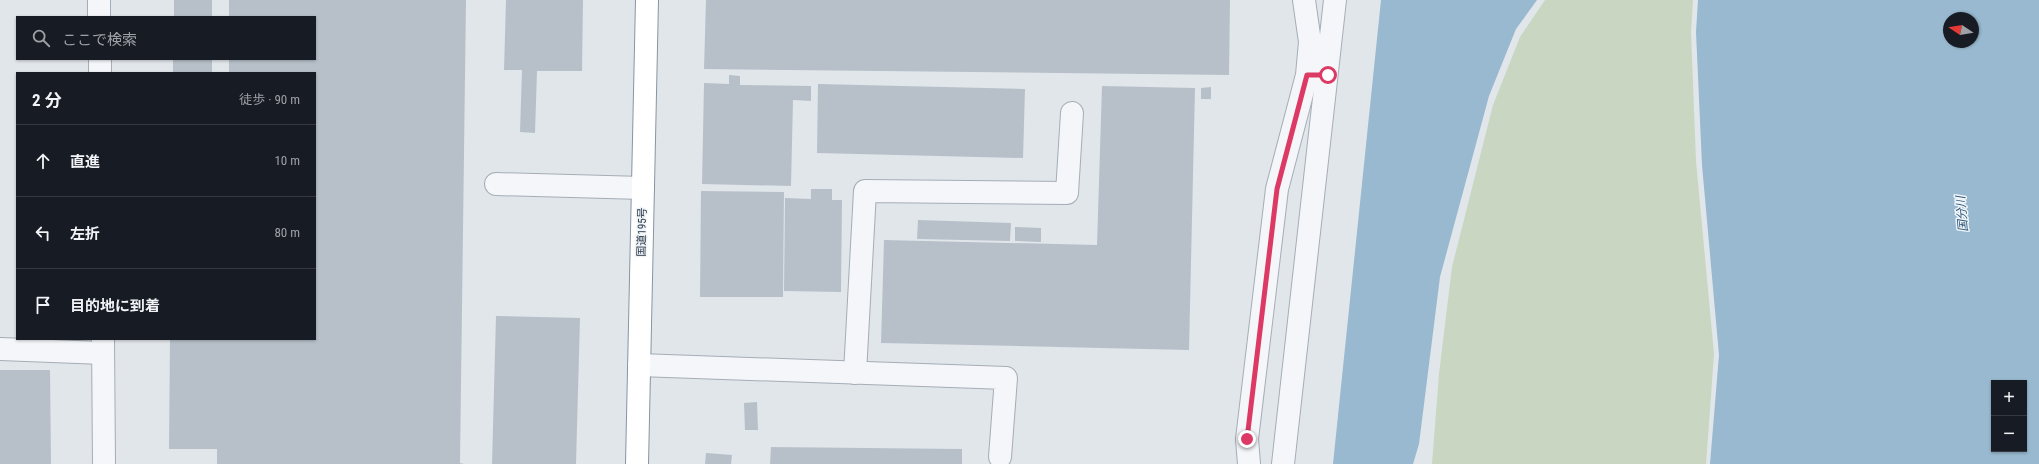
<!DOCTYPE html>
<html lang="ja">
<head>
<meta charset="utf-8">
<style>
	body { margin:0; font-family:"Roboto Condensed","Noto Sans JP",sans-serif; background:#242831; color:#f1f3f6 }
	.controls { position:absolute; right:12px; bottom:12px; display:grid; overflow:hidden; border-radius:0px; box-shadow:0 1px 3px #0004 }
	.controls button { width:36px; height:36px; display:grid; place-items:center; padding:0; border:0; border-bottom:1px solid #363941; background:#171b24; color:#f1f3f6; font:20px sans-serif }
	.compass { position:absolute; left:1943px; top:12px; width:36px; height:36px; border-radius:50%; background:#171b24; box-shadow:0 1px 3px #0004; rotate:282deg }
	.stop { position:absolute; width:12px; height:12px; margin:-9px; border:3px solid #dc3964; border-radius:50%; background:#fff }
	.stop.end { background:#dc3964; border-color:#fff; box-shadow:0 1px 4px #0008 }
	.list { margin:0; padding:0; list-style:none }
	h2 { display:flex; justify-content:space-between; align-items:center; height:52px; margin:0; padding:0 16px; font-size:17px }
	h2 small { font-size:13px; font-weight:400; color:#9ea1a6 }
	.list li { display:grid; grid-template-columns:26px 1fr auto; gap:12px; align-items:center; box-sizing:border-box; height:72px; padding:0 16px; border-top:1px solid #363941 }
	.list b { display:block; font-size:15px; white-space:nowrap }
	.list em { font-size:13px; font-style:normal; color:#9ea1a6 }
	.icon { flex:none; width:22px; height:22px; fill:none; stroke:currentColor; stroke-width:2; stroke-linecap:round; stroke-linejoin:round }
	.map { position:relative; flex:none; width:2039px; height:464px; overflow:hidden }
	.search { position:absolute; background:#171b24; box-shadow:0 1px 3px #0004; left:16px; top:16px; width:300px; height:44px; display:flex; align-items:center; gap:10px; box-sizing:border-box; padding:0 14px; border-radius:0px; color:#9ea1a6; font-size:15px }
	.panel { position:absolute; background:#171b24; box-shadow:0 1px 3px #0004; left:16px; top:72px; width:300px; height:268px; border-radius:0px }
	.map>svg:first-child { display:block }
	.green { fill:#c9d6c1 }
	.water { fill:#98b9cf; fill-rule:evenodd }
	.building { fill:#b7c0c9 }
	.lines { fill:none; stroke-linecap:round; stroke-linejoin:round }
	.minor-casing { stroke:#a5adb6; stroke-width:24 }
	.highway-casing { stroke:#8795a3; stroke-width:24 }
	.minor { stroke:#f4f6f9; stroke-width:22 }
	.highway { stroke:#fff; stroke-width:22 }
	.route { stroke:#dc3964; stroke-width:5 }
	.labels { text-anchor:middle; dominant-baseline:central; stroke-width:3; stroke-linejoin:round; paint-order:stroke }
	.street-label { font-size:11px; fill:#273545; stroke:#f1f5f8 }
	.water-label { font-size:12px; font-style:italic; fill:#2d5a7d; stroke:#f1f5f8 }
</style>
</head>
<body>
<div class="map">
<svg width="2039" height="464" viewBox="0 0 2039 464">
	<rect width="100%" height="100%" fill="#e1e6eb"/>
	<path class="green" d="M1545 0H1693L1691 32 1696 161 1714 354 1706 464H1432L1439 374 1452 267 1493 105 1520 37Z"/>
	<g class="water">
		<path d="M1381 0H1537L1516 29 1489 96 1440 277 1419 444 1413 464H1333Z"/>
		<path d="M1698 0H2039V464H1710L1719 355 1702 165 1696 32ZM1949 18H1973V42H1949ZM1994 383H2024V449H1994Z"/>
	</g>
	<g class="building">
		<rect x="174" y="0" width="38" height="17"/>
		<path d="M229 0H466L460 463 464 464H217V449H169L170 339H315V73H229V59H315V17H229Z"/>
		<path d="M506 0H583L582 71H537L535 133 520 132 522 70H504Z"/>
		<path d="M706 0H1230L1229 75 704 69Z"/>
		<rect x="173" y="59" width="39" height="14"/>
		<path d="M729 75 740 76V85L811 86V101L793 100 791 186 702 184 704 83 729 84Z"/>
		<path d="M818 84 1025 89 1023 158 817 153Z"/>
		<path d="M1102 86 1195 88 1189 350 881 343 884 240 1097 245Z"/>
		<path d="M1211 87V99H1201V88Z"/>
		<path d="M811 189H832V200H842L841 292 784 291 785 198 811 199Z"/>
		<path d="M701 191 784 192 783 297H700Z"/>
		<path d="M918 220 1011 223 1010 241 917 239Z"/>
		<path d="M1015 227 1041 228V242L1015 241Z"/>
		<path d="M496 316 580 318 576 464H492Z"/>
		<path d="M0 370H50L51 464H0Z"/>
		<path d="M757 402 758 430H745L744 403Z"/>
		<path d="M771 447 962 449V464H770Z"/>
		<path d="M706 453 732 455 731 464H705Z"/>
	</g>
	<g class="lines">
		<g class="minor-casing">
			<g id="minor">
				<path d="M99 0V17"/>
				<path d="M100 59V73"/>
				<path d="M496 184 643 188"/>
				<path d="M103 339 104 464"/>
				<path d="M0 349 103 353"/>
				<path d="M639 365 1006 378 1000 457"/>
				<path d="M855 373 865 191 1067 193 1072 113"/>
				<path d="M1249 464 1247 439 1277 189 1307 75 1310 42 1304 0"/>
				<path d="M1283 464 1335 0"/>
			</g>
		</g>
		<g class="highway-casing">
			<path id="highway" d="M637 464 647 0"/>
		</g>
		<use href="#minor" class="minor"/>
		<use href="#highway" class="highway"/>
	</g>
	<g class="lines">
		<path class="route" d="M1247 439 1277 189 1307 75H1328"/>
	</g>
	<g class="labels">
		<g class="street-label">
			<text transform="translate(642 232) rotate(-89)">国道195号</text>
		</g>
		<g class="water-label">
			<text transform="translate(1962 214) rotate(-95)">国分川</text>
		</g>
	</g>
</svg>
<div class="controls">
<button>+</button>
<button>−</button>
</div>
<svg class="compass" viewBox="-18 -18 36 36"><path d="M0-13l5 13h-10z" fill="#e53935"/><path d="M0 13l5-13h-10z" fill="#9ea1a6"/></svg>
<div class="stop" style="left:1328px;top:75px"></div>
<div class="stop end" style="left:1247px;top:439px"></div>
<div class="search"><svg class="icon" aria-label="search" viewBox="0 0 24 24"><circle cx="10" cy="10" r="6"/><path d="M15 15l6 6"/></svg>ここで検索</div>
<section class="panel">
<h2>2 分<small>徒歩 · 90 m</small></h2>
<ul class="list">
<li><svg class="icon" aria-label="ahead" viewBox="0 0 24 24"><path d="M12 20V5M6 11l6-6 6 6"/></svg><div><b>直進</b></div><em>10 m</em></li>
<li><svg class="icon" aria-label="left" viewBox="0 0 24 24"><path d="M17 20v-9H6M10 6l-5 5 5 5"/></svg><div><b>左折</b></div><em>80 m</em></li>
<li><svg class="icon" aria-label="arrive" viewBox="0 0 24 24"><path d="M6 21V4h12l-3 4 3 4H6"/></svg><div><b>目的地に到着</b></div></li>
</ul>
</section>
</div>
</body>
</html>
